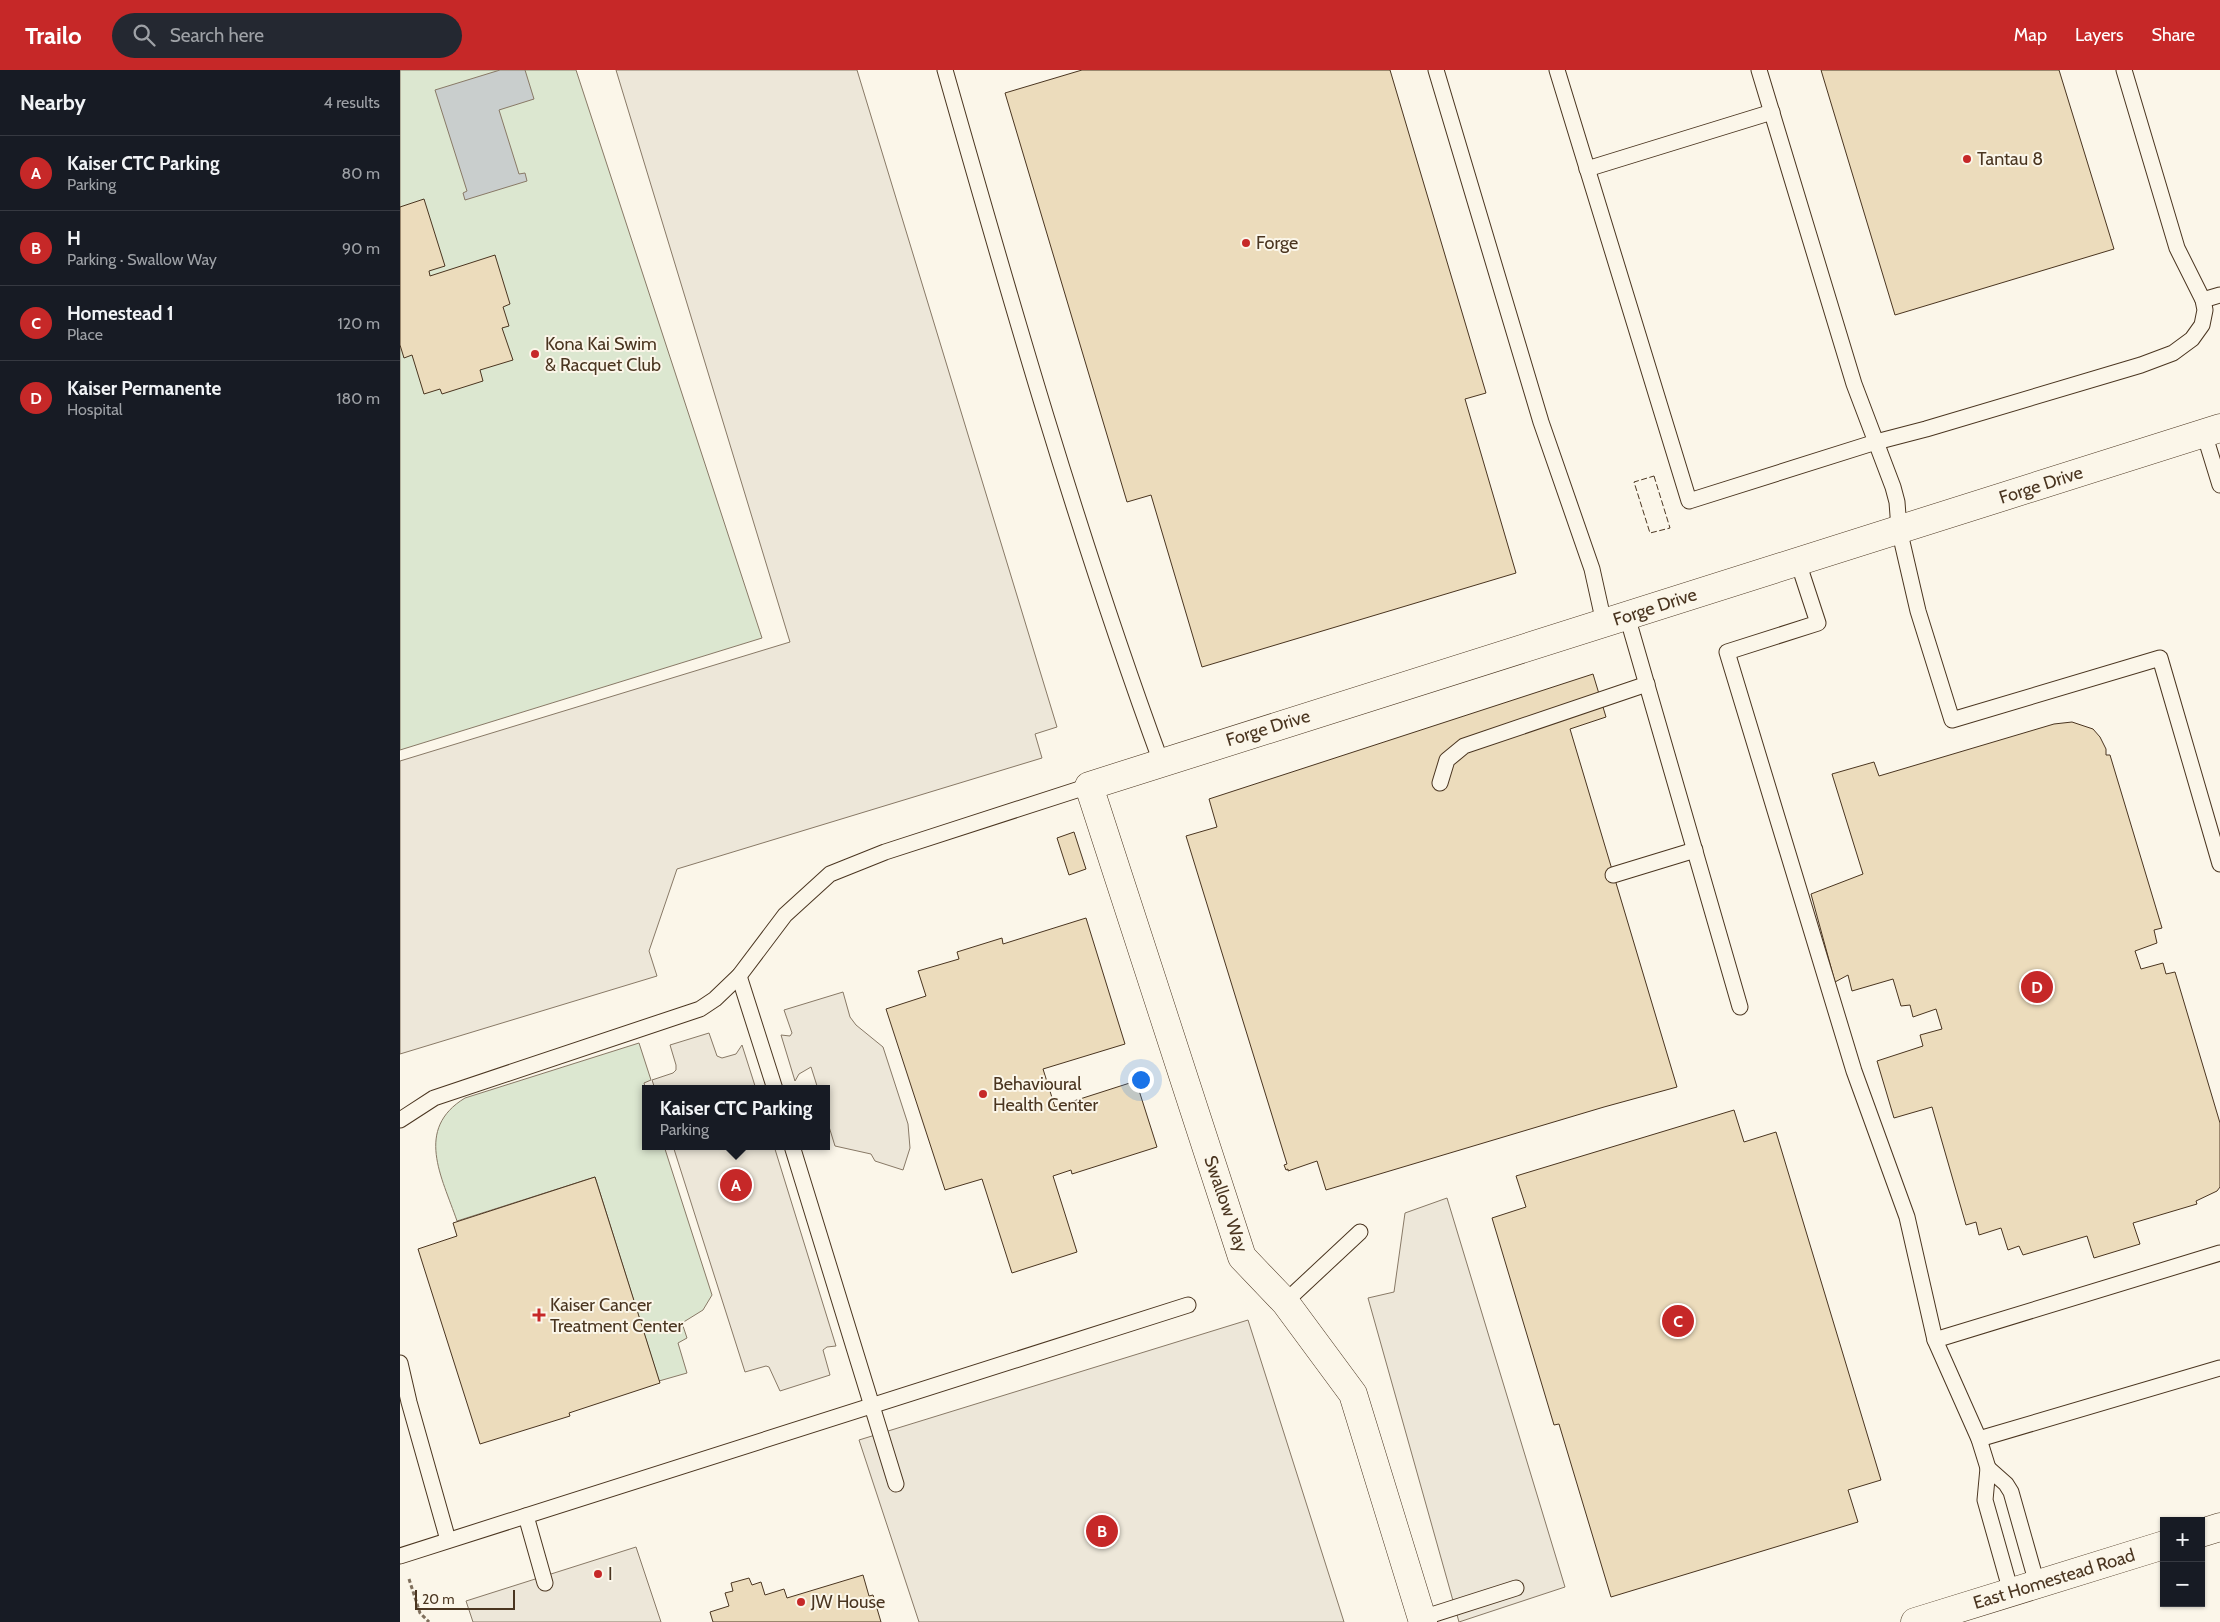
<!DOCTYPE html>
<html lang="en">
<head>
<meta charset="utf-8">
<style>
	body { margin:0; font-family:Cabin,sans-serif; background:#242831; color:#f1f3f6 }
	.controls { position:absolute; right:15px; bottom:15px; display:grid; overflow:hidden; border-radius:0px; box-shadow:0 1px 4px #0004 }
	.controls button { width:45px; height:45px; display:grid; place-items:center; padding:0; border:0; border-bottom:1px solid #363941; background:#171b24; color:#f1f3f6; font:25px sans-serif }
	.scale { position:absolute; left:15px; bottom:12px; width:100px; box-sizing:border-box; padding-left:5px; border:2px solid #4a3520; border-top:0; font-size:14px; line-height:18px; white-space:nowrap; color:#4a3520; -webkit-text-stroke:4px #fbf6e9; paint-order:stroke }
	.you { position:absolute; left:740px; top:1009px; width:18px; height:18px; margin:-12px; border:4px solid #fff; border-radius:50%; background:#1a73e8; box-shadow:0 0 0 8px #1a73e833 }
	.badge { display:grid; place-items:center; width:32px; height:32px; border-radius:50%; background:#c62828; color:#fff; font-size:16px; font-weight:700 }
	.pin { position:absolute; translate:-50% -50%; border:2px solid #fff; box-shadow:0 1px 5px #0006 }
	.popup { position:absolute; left:242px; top:1015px; width:188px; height:65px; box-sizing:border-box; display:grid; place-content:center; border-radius:0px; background:#171b24; filter:drop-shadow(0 1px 4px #0005); font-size:16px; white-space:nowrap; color:#9ea1a6 }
	.popup b { font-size:19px; color:#f1f3f6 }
	.popup::after { content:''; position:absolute; left:50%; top:100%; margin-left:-10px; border:10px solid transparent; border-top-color:#171b24 }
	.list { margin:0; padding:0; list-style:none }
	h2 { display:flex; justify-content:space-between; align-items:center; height:65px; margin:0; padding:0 20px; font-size:21px }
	h2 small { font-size:16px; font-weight:400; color:#9ea1a6 }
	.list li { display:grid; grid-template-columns:32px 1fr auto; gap:15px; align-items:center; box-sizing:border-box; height:75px; padding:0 20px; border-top:1px solid #363941 }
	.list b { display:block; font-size:19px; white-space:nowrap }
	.list p { margin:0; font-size:16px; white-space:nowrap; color:#9ea1a6 }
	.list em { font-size:16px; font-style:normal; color:#9ea1a6 }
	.icon { flex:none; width:28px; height:28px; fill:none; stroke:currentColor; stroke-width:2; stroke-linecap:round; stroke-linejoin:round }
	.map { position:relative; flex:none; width:1820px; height:1552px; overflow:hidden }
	header { display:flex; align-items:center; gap:30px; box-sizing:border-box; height:70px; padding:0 25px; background:#c62828; color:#fff }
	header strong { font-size:24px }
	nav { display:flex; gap:28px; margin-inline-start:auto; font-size:18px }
	.search { width:350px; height:45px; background:#242831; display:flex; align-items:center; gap:12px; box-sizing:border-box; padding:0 18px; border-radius:28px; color:#9ea1a6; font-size:19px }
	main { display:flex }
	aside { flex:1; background:#171b24 }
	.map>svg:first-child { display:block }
	.green { fill:#dce7d0; stroke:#887966 }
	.parking { fill:#ede7d9; stroke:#887966 }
	.water { fill:#c9cecd; stroke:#887966 }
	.building { fill:#ecdcbc; stroke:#4a3520 }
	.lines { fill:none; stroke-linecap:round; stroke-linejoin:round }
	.lane-casing { stroke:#4a3520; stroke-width:17 }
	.street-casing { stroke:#4a3520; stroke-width:29 }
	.secondary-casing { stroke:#4a3520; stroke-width:29 }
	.path { stroke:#7f6f5c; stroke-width:3; stroke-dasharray:4 2.5; stroke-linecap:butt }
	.lane { stroke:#fbf6e9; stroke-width:15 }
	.street { stroke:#fbf6e9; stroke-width:28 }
	.secondary { stroke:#fbf6e9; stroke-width:28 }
	.fence { stroke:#4a3520; stroke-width:1; stroke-dasharray:6 2.5; stroke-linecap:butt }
	.poi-dot { fill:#c62828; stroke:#fbf6e9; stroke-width:2 }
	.labels { text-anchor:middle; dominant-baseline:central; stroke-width:4; stroke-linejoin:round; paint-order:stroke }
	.poi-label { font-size:18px; fill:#4a3520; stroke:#fbf6e9; text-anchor:start }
	.street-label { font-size:18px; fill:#4a3520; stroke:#fbf6e9 }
</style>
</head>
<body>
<header>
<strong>Trailo</strong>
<div class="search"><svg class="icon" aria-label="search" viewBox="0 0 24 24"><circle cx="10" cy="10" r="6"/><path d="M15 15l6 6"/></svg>Search here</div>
<nav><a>Map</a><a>Layers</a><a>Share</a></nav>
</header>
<main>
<aside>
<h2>Nearby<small>4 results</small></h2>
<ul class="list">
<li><span class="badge">A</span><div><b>Kaiser CTC Parking</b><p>Parking</p></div><em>80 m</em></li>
<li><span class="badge">B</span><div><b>H</b><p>Parking · Swallow Way</p></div><em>90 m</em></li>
<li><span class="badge">C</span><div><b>Homestead 1</b><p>Place</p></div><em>120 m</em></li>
<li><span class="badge">D</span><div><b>Kaiser Permanente</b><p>Hospital</p></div><em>180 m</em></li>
</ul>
</aside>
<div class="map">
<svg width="1820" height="1552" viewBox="0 0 1820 1552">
	<rect width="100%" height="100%" fill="#fbf6e9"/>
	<g class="green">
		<path d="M0 0H176L362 568 0 680Z"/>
		<path d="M239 973 251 1010 244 1013 246 1019V1076H264L312 1225 303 1240 282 1253 287 1268 278 1273 287 1303 259 1311 195 1107 57 1151C42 1107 14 1059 65 1028Z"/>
	</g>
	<g class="parking">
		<path d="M216 0H457L657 657 635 664 642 688 277 799 249 881 257 906 0 984V691L390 572Z"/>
		<path d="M443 922 450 947 456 955 483 977 508 1054 510 1078 503 1100 475 1091 471 1084 435 1076 426 1047V1019H418L411 997 399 1004 395 1011 381 965 390 966 392 963 384 940Z"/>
		<path d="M309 963 317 986 322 988 336 984 342 975 356 1019H255L252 1010 273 1003 276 1000V995L270 975Z"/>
		<path d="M273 1076H374L436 1276 427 1277 423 1280 430 1305 380 1321 369 1297 366 1296 345 1302Z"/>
		<path d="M1047 1128 1165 1517 1059 1552 968 1228 994 1222 1005 1143Z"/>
		<path d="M848 1250 944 1552H519L459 1370Z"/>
		<path d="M236 1477 261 1552H73L66 1531Z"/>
	</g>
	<path class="water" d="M100 0H125L134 29 99 40 119 104 125 103 127 111 65 130 63 123 67 121 35 20Z"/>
	<g class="building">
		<path d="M682 0H990L1086 323 1065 329 1116 503 802 597 751 425 727 432 605 23Z"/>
		<path d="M1421 0H1659L1714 179 1495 245Z"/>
		<path d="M24 129 45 196 29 201 30 206 95 185 110 234 103 237 109 256 102 258 113 290 80 300 83 311 42 324 40 319 24 324 12 285 4 288 0 275V137Z"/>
		<path d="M1193 604 1206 647 1170 659 1277 1017 1204 1037 926 1120 917 1091 888 1101V1099L886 1100 884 1095 887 1094 786 766 817 757 809 729Z"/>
		<path d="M1672 652 1693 659 1700 667 1706 679V685H1710L1762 858 1754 860 1757 873 1735 881 1741 899 1763 893 1766 904 1775 902 1820 1053V1117L1817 1121 1796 1131 1797 1134 1733 1153 1740 1174 1694 1188 1687 1166 1623 1185 1619 1176 1608 1180 1601 1158 1579 1165 1576 1152 1566 1155 1532 1037 1494 1048 1477 991 1523 976 1520 965 1542 959 1536 939 1513 947 1510 935 1501 936 1493 909 1452 921 1448 905 1435 912 1411 824 1463 804 1432 704 1474 692 1479 706 1654 654Z"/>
		<path d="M674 762 686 799 669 805 657 768Z"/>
		<path d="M686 848 725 974 643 999 655 1037 736 1011 757 1077 672 1104 671 1100 653 1106 677 1182 612 1203 582 1109 545 1120 486 939 526 926 518 901 559 889 557 882 602 868 603 874Z"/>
		<path d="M1334 1040 1344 1072 1376 1062 1481 1410 1448 1420 1458 1452 1211 1527 1159 1354 1154 1355 1092 1148 1126 1137 1116 1106Z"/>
		<path d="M195 1107 260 1313 169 1343 170 1346 80 1374 18 1179 57 1166 53 1153Z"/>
		<path d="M463 1505 469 1526 473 1525 481 1552H313L310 1542 329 1536 325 1523 333 1521 331 1513 349 1508 352 1515 361 1512 365 1525 384 1519 387 1528Z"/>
	</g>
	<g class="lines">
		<g class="lane-casing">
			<g id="lane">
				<path d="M545 0C611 232 678 466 761 692"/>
				<path d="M1036 0 1141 352 1192 499 1204 553"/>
				<path d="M1157 0 1289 431 1476 372 1526 359 1741 295 1773 283 1792 269 1802 255 1805 240 1803 230 1777 178 1724 0"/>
				<path d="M1359 0 1454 314 1493 417 1497 432 1499 459 1518 541 1552 650 1760 588 1820 794"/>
				<path d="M1187 99 1372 42"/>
				<path d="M1803 230 1820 225"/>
				<path d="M1804 363 1820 415"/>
				<path d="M1398 492 1418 553 1327 582 1454 1001 1507 1147 1535 1270 1579 1369 1820 1298"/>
				<path d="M1227 546 1340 937"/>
				<path d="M1040 713 1047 690 1064 676 1247 614"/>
				<path d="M1213 805 1295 780"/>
				<path d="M339 906 375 1019"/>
				<path d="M0 1050 34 1028 300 939 315 929 339 906 385 845 430 804 485 782 689 716"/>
				<path d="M392 1076 496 1414"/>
				<path d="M885 1232 960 1162"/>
				<path d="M1535 1270 1820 1183"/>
				<path d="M0 1293 9 1332 48 1470"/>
				<path d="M1579 1369 1588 1398"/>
				<path d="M126 1446 145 1513"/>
				<path d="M0 1486 788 1235"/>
				<path d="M1611 1522 1585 1430 1588 1398 1606 1414 1611 1422 1637 1514"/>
				<path d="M1022 1548 1116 1518"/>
			</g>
		</g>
		<g class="street-casing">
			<path id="street" d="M1023 1552 953 1324 885 1232 842 1187 689 716 1820 358"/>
		</g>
		<g class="secondary-casing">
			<g id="secondary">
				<path d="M1801 1463 1820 1457"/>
				<path d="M1515 1552 1764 1475"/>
			</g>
		</g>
		<path class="path" d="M9 1509 20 1543 29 1552"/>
		<use href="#lane" class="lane"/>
		<use href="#street" class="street"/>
		<use href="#secondary" class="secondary"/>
		<path class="fence" d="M1254 406 1270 458 1250 463 1234 412Z"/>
	</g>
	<g class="poi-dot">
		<circle cx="1567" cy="89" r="5"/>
		<circle cx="846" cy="173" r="5"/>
		<circle cx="135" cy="284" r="5"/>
		<circle cx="583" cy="1024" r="5"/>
		<path d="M136.5 1237.5h5v5h5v5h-5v5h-5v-5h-5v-5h5z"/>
		<circle cx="198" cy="1504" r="5"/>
		<circle cx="401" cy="1532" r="5"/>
	</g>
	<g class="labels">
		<g class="poi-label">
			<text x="1577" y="89">Tantau 8</text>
			<text x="856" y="173">Forge</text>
			<text x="145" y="274">Kona Kai Swim<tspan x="145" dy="21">&amp; Racquet Club</tspan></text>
			<text x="593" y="1014">Behavioural<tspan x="593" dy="21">Health Center</tspan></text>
			<text x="150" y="1235">Kaiser Cancer<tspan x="150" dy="21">Treatment Center</tspan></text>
			<text x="208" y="1504">I</text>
			<text x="411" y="1532">JW House</text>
		</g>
		<g class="street-label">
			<text transform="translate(1641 415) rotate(-18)">Forge Drive</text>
			<text transform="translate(1255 537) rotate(-18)">Forge Drive</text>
			<text transform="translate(868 658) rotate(-17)">Forge Drive</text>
			<text transform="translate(826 1134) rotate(71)">Swallow Way</text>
			<text transform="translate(1654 1509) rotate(-17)">East Homestead Road</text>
		</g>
	</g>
</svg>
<div class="controls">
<button>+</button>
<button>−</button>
</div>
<div class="scale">20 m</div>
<div class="you"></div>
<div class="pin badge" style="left:336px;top:1115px">A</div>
<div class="popup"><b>Kaiser CTC Parking</b>Parking</div>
<div class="pin badge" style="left:702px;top:1461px">B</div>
<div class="pin badge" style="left:1278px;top:1251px">C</div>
<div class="pin badge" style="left:1637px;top:917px">D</div>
</div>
</main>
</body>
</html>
